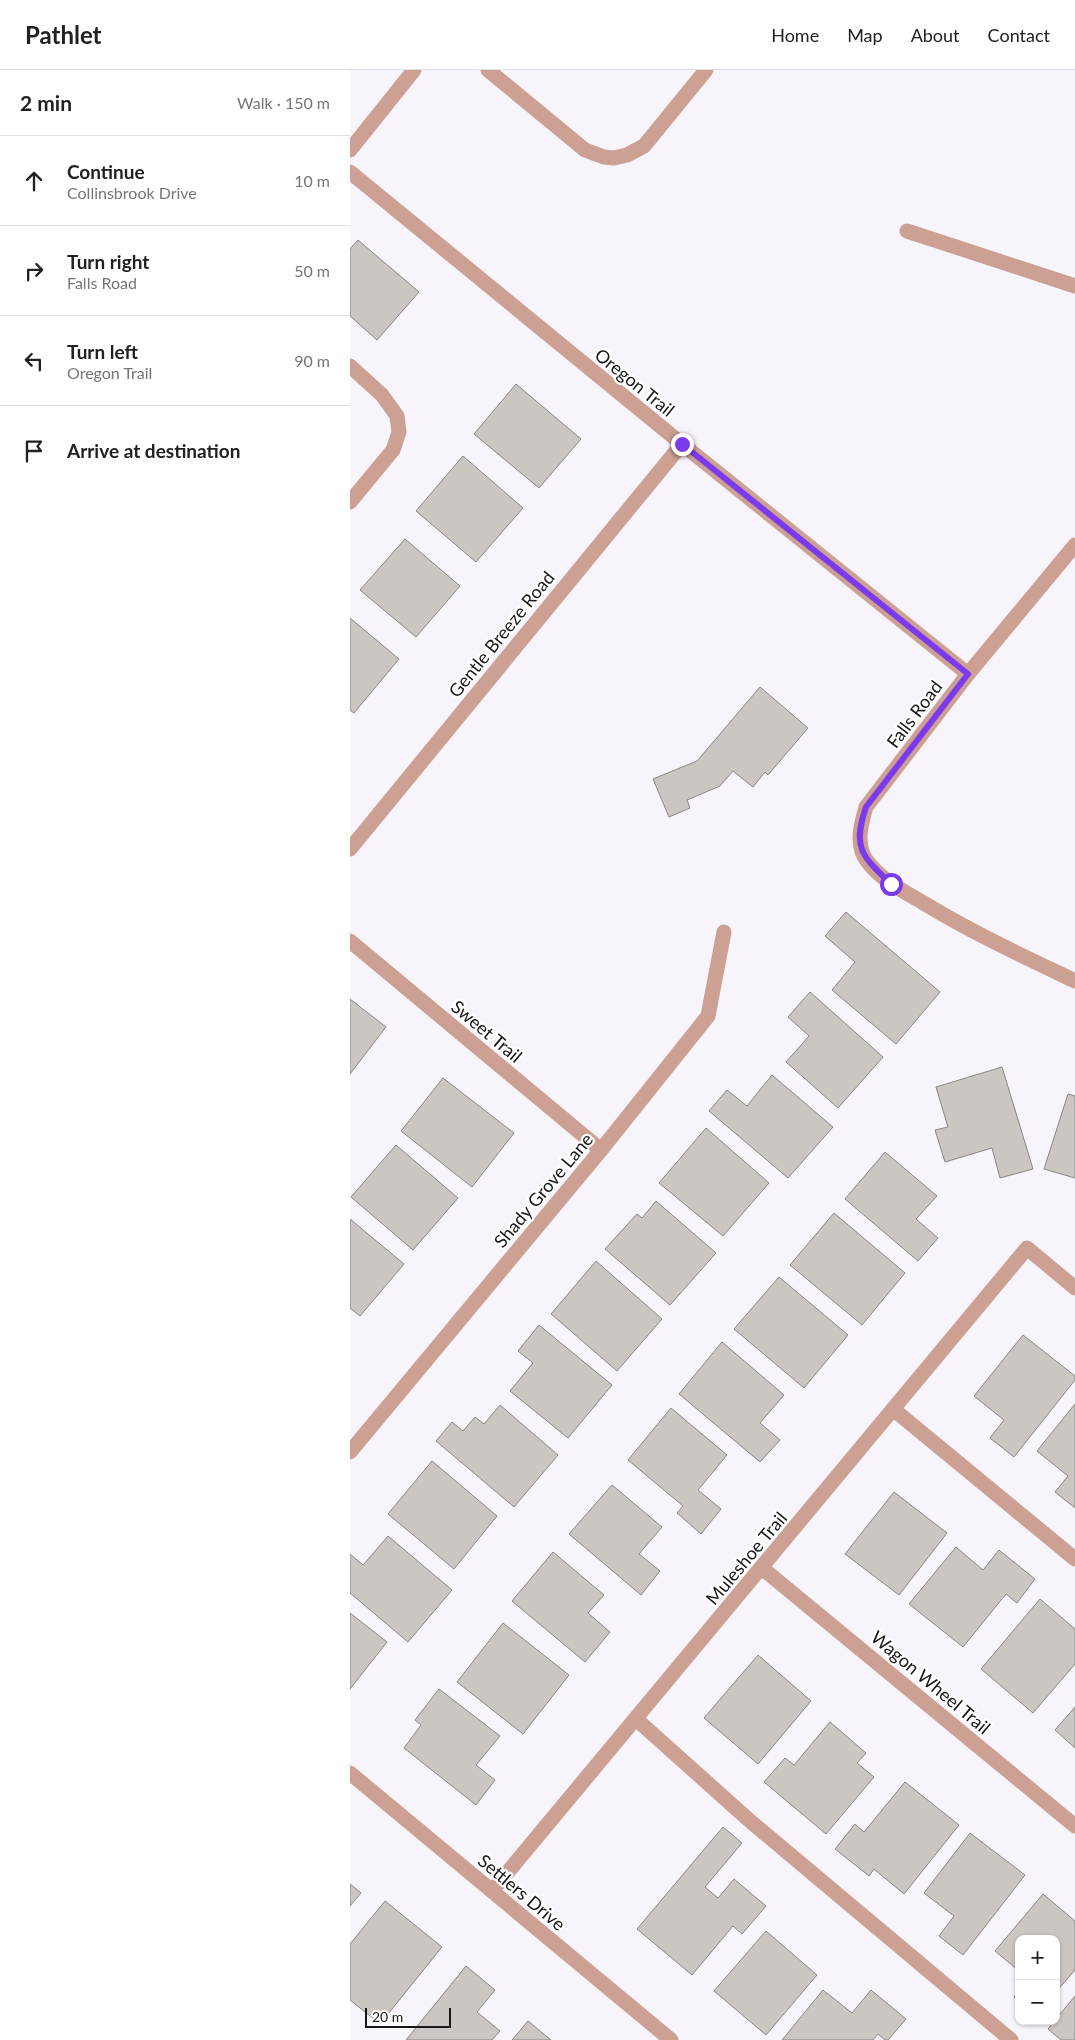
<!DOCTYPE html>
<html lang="en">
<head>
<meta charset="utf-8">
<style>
	body { margin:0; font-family:Lato,sans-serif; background:#f2f2f2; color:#202124 }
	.controls { position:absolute; right:15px; bottom:15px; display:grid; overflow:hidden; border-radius:10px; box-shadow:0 1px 4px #0004 }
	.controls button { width:45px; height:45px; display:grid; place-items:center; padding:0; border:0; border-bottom:1px solid #e0e0e0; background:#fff; color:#202124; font:25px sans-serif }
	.scale { position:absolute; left:15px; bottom:12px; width:86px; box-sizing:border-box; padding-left:5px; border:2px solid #171719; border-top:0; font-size:14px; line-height:18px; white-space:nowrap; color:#171719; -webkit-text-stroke:4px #fff; paint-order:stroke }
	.stop { position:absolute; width:15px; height:15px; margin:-11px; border:4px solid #7c3aed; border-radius:50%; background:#fff }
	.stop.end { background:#7c3aed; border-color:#fff; box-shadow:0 1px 5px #0008 }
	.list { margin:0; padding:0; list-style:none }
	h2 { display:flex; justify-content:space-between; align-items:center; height:65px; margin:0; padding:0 20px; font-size:21px }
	h2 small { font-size:16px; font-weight:400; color:#757577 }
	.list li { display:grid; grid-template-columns:32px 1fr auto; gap:15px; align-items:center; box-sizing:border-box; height:90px; padding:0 20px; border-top:1px solid #e0e0e0 }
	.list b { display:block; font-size:19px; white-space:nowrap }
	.list p { margin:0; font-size:16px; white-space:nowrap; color:#757577 }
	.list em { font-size:16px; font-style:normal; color:#757577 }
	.icon { flex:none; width:28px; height:28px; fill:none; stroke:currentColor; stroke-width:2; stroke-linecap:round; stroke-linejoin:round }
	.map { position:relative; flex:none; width:725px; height:1970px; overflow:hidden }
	header { display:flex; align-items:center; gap:30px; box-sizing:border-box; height:70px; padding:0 25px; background:#fff; border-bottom:1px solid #e0e0e0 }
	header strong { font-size:24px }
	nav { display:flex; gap:28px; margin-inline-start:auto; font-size:18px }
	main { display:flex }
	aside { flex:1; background:#fff }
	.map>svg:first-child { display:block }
	.building { fill:#ccc6c2; stroke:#8b8682 }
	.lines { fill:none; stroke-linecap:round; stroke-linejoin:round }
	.lane { stroke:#cca093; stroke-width:15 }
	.street { stroke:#cca093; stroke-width:15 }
	.route { stroke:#7c3aed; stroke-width:6 }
	.labels { text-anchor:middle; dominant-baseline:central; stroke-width:4.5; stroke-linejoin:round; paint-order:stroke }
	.street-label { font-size:18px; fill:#171719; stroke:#fff }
</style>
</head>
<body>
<header>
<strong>Pathlet</strong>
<nav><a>Home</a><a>Map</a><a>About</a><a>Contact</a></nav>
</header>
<main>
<aside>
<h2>2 min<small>Walk · 150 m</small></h2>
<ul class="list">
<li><svg class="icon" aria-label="ahead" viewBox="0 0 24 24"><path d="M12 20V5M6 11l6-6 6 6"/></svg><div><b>Continue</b><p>Collinsbrook Drive</p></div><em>10 m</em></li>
<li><svg class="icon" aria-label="right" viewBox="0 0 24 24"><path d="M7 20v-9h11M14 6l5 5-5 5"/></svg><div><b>Turn right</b><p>Falls Road</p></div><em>50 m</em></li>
<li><svg class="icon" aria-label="left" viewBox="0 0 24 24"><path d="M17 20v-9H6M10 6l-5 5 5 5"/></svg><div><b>Turn left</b><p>Oregon Trail</p></div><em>90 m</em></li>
<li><svg class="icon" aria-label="arrive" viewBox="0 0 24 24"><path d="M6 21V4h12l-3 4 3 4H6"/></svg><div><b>Arrive at destination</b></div></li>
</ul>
</aside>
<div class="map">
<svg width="725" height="1970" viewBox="0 0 725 1970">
	<rect width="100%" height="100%" fill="#f7f4fb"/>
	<g class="building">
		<path d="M8 170 69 222 27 270 0 246V179Z"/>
		<path d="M166 314 231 369 189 418 124 364Z"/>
		<path d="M113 386 173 438 126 492 66 441Z"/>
		<path d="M55 469 110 516 66 567 10 520Z"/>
		<path d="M0 548 49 589 4 643 0 640Z"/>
		<path d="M410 617 458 658 418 705 415 702 403 717 383 701 370 716 337 730 340 738 319 747 303 709 347 691Z"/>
		<path d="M496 842 590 922 546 974 482 920 505 892 475 866Z"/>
		<path d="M460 922 533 987 488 1038 436 992 459 966 438 947Z"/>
		<path d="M0 929 36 957 0 1004Z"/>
		<path d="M652 997 683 1099 650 1108 642 1078 595 1092 585 1060 598 1057 586 1017Z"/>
		<path d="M422 1005 483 1057 438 1108 359 1041 377 1020 397 1036Z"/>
		<path d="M93 1008 164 1063 122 1117 51 1061Z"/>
		<path d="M718 1024 725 1026V1108L694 1099Z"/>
		<path d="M356 1058 419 1113 373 1166 309 1113Z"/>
		<path d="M46 1075 108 1128 63 1180 1 1127Z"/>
		<path d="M535 1082 587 1126 566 1149 588 1168 568 1191 495 1129Z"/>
		<path d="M306 1131 366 1183 320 1235 255 1179 287 1144 292 1148Z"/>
		<path d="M484 1143 555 1203 512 1255 440 1195Z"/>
		<path d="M0 1149 54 1194 10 1246 0 1238Z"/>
		<path d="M246 1191 312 1249 267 1301 201 1244Z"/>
		<path d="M429 1207 498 1265 454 1318 384 1259Z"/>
		<path d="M189 1255 262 1315 218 1368 160 1321 183 1293 168 1281Z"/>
		<path d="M673 1265 725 1306V1310L664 1387 640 1368 654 1350 624 1326Z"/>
		<path d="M372 1272 434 1325 410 1353 430 1370 410 1392 329 1324Z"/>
		<path d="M725 1334V1438L705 1422 718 1406 687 1381Z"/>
		<path d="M150 1335 208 1385 164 1437 86 1371 102 1352 113 1361 125 1347 134 1354Z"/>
		<path d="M321 1338 377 1385 348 1420 371 1439 351 1464 327 1443 333 1436 278 1390Z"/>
		<path d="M82 1391 147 1446 104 1499 38 1444Z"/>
		<path d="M262 1415 312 1457 289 1484 310 1501 291 1525 219 1464Z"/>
		<path d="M544 1422 597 1463 549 1525 495 1484Z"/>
		<path d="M38 1466 102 1520 58 1572 0 1523V1484L13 1495Z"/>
		<path d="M606 1477 633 1500 649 1480 685 1509 667 1533 656 1524 613 1577 559 1534Z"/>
		<path d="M203 1482 254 1525 238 1543 260 1562 235 1592 162 1531Z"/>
		<path d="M690 1529 725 1559V1594L683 1643 631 1599Z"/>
		<path d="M0 1543 37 1572 0 1619Z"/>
		<path d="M153 1553 219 1605 173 1664 107 1612Z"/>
		<path d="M408 1585 461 1631 408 1694 354 1648Z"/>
		<path d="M89 1619 150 1666 126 1695 145 1710 126 1735 54 1678 71 1655 65 1650Z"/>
		<path d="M725 1637V1678L705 1660Z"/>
		<path d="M480 1652 516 1683 507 1693 524 1707 476 1764 414 1712 435 1688 444 1695Z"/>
		<path d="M555 1712 609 1755 554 1824 524 1799 519 1806 485 1779 505 1754 514 1762Z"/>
		<path d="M373 1757 392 1773 355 1817 368 1828 384 1809 416 1836 392 1864 383 1856 342 1905 287 1859Z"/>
		<path d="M620 1763 675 1805 613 1885 589 1866 604 1846 574 1823Z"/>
		<path d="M0 1814 11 1823 0 1836Z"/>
		<path d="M693 1824 725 1851V1900L706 1922V1869H669V1901L645 1881Z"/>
		<path d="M35 1831 92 1877 30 1954 0 1930V1874Z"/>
		<path d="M416 1861 467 1905 416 1965 364 1921Z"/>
		<path d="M116 1896 145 1920 127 1942 150 1961 142 1970H56Z"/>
		<path d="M473 1920 502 1943 521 1920 556 1949 538 1970H535L528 1964 523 1970H432Z"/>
		<path d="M669 1921V1931L664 1927Z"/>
		<path d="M725 1926V1970H711L698 1959 704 1951H706V1949Z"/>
		<path d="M178 1951 201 1970H162Z"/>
	</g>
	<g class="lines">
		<g class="lane">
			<path d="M138 0 235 80 254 87 264 88 277 85 294 76 356 0"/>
			<path d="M0 296 32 325 47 346 49 362 43 380 0 432"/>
			<path d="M543 1339 725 1489"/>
			<path d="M286 1649 400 1751 661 1970"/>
		</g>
		<g class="street">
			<path d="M0 80 64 0"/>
			<path d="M0 102 332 374 618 604"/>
			<path d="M557 161 725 216"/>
			<path d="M725 475 618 604 516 737C511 754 505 775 517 791 531 810 553 821 572 832 621 862 673 886 725 911"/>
			<path d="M0 779 332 374"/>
			<path d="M0 871 251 1080"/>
			<path d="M0 1382 251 1080 358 946 374 862"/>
			<path d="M412 1498 725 1756"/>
			<path d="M0 1703 321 1970"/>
			<path d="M142 1821 677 1178 725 1218"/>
		</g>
	</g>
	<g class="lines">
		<path class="route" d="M332 374 618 604 516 737C502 778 512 786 541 814"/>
	</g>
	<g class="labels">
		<g class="street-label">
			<text transform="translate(285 312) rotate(39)">Oregon Trail</text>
			<text transform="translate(151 564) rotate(-51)">Gentle Breeze Road</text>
			<text transform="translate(564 644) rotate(-53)">Falls Road</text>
			<text transform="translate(137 961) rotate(40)">Sweet Trail</text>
			<text transform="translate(193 1120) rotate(-50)">Shady Grove Lane</text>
			<text transform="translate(396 1488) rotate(-50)">Muleshoe Trail</text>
			<text transform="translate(581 1612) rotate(40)">Wagon Wheel Trail</text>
			<text transform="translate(172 1822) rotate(40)">Settlers Drive</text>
		</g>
	</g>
</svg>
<div class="controls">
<button>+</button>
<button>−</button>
</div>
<div class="scale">20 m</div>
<div class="stop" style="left:541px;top:814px"></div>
<div class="stop end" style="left:332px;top:374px"></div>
</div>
</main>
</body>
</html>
